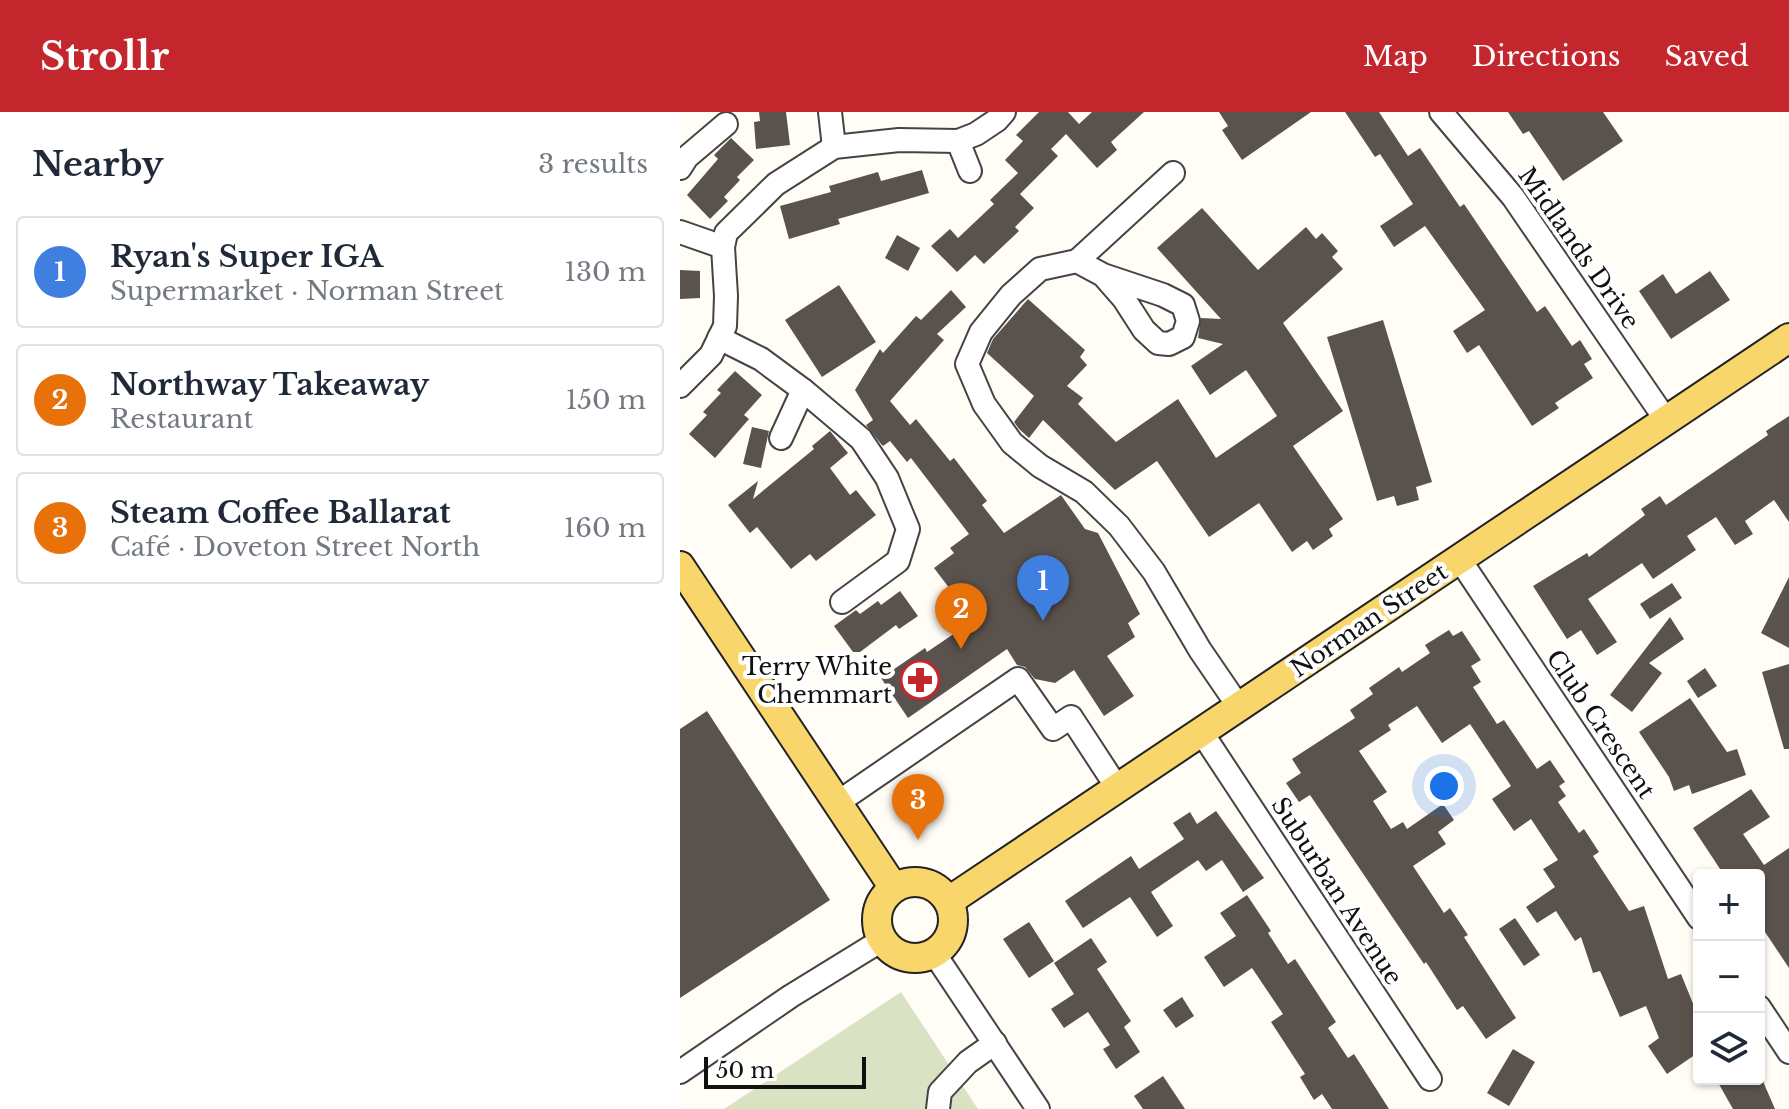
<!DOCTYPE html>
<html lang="en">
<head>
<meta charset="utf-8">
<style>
	body { margin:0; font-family:"Libre Baskerville",serif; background:#f2f2f3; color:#1f2937 }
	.controls { position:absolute; right:24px; bottom:24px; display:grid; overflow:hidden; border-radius:8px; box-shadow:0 2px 6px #0004 }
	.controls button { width:72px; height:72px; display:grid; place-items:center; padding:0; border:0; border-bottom:2px solid #e0e1e3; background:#fff; color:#1f2937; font:40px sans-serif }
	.scale { position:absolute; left:24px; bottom:20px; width:162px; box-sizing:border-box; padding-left:8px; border:4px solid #111; border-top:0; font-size:22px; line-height:28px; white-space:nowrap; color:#111; -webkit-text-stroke:6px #fff; paint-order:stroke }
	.you { position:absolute; left:764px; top:674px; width:28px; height:28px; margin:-20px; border:6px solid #fff; border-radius:50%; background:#1a73e8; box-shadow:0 0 0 12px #1a73e833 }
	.badge { display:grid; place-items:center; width:52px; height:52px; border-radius:50%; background:#c4262e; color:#fff; font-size:26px; font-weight:700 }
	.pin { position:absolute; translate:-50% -66px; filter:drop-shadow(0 2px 4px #0008) }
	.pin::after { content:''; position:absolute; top:42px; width:28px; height:24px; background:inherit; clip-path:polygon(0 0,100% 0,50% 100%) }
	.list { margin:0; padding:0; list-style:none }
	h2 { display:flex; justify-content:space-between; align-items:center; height:104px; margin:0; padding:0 32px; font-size:34px }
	h2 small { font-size:26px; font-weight:400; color:#747a83 }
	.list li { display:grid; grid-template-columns:52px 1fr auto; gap:24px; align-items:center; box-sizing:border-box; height:112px; margin:0 16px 16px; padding:0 16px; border:2px solid #e0e1e3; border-radius:8px }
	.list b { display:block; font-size:30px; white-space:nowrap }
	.list p { margin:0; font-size:26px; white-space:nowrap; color:#747a83 }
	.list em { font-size:26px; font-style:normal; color:#747a83 }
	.icon { flex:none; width:44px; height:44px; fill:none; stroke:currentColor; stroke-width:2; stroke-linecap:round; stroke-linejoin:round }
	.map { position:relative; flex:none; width:1109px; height:997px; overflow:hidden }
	header { display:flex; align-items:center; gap:48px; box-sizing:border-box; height:112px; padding:0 40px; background:#c4262e; color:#fff }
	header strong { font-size:38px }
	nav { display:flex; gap:44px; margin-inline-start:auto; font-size:28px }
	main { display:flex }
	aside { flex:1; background:#fff }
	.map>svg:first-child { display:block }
	.cemetery { fill:#d9e3c4 }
	.building { fill:#5a524d }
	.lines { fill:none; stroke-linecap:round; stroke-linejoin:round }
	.minor-casing { stroke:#444; stroke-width:26 }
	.major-casing { stroke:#222; stroke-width:32 }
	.minor { stroke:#fff; stroke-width:22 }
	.major { stroke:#f9d66b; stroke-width:28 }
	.labels { text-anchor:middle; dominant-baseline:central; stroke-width:8; stroke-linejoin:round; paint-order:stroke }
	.street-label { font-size:24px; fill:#111; stroke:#fff }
	.poi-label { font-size:24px; fill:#111; stroke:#fff; text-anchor:end }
</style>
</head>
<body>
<header>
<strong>Strollr</strong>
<nav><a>Map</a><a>Directions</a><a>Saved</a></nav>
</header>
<main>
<aside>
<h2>Nearby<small>3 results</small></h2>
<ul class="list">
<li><span class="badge" style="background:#3f7fe0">1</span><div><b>Ryan's Super IGA</b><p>Supermarket · Norman Street</p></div><em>130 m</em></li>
<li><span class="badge" style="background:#e8710a">2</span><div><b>Northway Takeaway</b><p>Restaurant</p></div><em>150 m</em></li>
<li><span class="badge" style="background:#e8710a">3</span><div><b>Steam Coffee Ballarat</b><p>Café · Doveton Street North</p></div><em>160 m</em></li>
</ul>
</aside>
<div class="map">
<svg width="1109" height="997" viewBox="0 0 1109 997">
	<rect width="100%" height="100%" fill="#fffdf5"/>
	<path class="cemetery" d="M221 880 298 997H44Z"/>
	<g class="building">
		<path d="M79 0H106L110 33 76 37 74 10 80 9Z"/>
		<path d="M359 0H388L399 12 412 0H464L431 30 437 38 417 56 386 22 371 37 378 44 340 82 354 96 335 115 339 119 304 152 295 143 277 160 251 134 270 117 278 126 314 92 310 88 338 61 325 48 343 29 336 23Z"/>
		<path d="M539 0H631L562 48 542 18 548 14Z"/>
		<path d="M665 0H699L728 44 740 36 780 95 784 92 857 200 865 194 892 234 900 228 912 247 904 252 913 266 875 291 879 296 852 314 799 233 787 241 773 219 805 198 745 114 714 135 700 114 733 92 700 42 695 45Z"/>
		<path d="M828 0H923L943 29 883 69 849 19 843 22Z"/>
		<path d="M51 26 74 48 57 65 60 68 44 85 48 89 30 107 7 83 38 47 34 43Z"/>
		<path d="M242 58 249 81 158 107 160 112 109 127 100 94 151 80 149 74 198 60 201 69Z"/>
		<path d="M522 96 578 158 626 115 636 127 642 121 658 139 652 145 663 157 603 211 663 299 613 334 663 407 649 417 653 424 633 438 627 429 612 440 579 391 529 425 477 349 435 378 363 308 349 326 339 317 334 310 354 284 307 241 313 227 348 187 405 238 400 245 407 253 387 274 403 286 398 292 436 330 498 287 536 346 597 304 566 258 530 283 511 254 543 232 518 226 521 206 541 207 477 136Z"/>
		<path d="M217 123 240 136 228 159 205 146Z"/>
		<path d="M0 158 20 159V186L0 187Z"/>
		<path d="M1030 159 1050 188 991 227 959 179 983 162 996 182Z"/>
		<path d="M159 173 196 230 142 265 105 208Z"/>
		<path d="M271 178 286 195 257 222 264 228 210 289 230 313 236 307 270 349 274 346 307 389 302 393 324 421 381 383 405 417 418 421 460 502 448 511 455 525 427 544 454 584 424 604 394 558 375 571 355 567 345 555 337 553 327 537 228 606 201 566 245 536 247 540 281 517 274 507 286 498 254 456 274 441 270 436 289 422 231 346 227 350 210 329 203 334 201 332 186 313 193 308 175 278 200 237 203 241 236 204 241 208Z"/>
		<path d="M703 208 752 370 736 375 739 388 717 394 714 384 697 389 647 225Z"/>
		<path d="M55 259 82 283 64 303 69 307 35 346 9 322 27 303 23 300 41 281 37 278Z"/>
		<path d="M1109 304V410L1094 388 1065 409 1073 422 1055 433 1036 405 1007 424 1016 438 973 467 962 451 908 487 937 530 917 543 901 518 887 527 853 474 907 441 909 445 965 403 961 397 980 384 986 393 1088 323 1086 319Z"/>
		<path d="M72 315 89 319 81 356 63 352Z"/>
		<path d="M150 319 168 341 150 356 170 383 176 378 196 403 136 449 130 442 111 457 77 415 70 421 48 393 78 369 73 387 134 337 132 334Z"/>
		<path d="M1109 465V536L1081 521Z"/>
		<path d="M992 471 1002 486 970 507 960 492Z"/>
		<path d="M220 479 238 504 219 517 216 513 180 540H173L154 514 176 498 180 502 198 489 201 493Z"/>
		<path d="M990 505 1004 527 969 551 982 561 952 600 930 583Z"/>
		<path d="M769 518 773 524 782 519 801 548 791 554 801 570 793 575 817 612 824 608 857 657 870 648 885 670 879 674 886 684 878 690 899 721 904 717 919 740 913 744 949 799 964 794 988 867 1001 862 1014 894 1019 890V940L987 962 968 934 979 926 966 894 940 905 920 859 913 861 901 825 895 829 876 799 857 811 846 795 875 775 863 757 878 748 851 707 834 719 812 687 831 674 790 612 762 631 737 594 708 613 711 618 679 639 707 680 693 689 711 717 723 710 727 717 763 692 774 708 758 720 766 732 733 754 764 801 770 796 788 823 784 825 836 906 806 927 783 894 777 898 746 850 744 852 630 683 619 690 606 671 621 661 612 647 675 606 670 598 693 582 689 576 719 555 722 560 750 541 745 533Z"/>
		<path d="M1109 552V637H1104L1082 560Z"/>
		<path d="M1025 556 1037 574 1018 586 1007 569Z"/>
		<path d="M1010 586 1047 640 1057 637 1066 663 1012 682 1009 673 994 679 989 665 959 620Z"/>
		<path d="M27 599 150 788 0 886V617Z"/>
		<path d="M1071 677 1090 705 1063 722 1084 753 1109 736V856L1079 811V763H1044L1013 716Z"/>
		<path d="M536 699 584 766 563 780 542 748 526 759 518 748 471 780 493 814 477 825 450 785 403 816 385 789 451 744 459 757 504 727 493 711 510 700 517 712Z"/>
		<path d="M567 783 591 819 588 821 608 852 615 847 656 910 648 916 668 946 674 942 709 997H652L642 982 634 988 620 965 625 962 591 910 603 902 572 856 544 875 524 845 556 824 540 801Z"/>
		<path d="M835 806 860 843 844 854 819 817Z"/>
		<path d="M349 810 374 849 349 866 323 827Z"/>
		<path d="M411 826 427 850 417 857 451 909 444 915 460 940 436 957 423 937 430 933 408 900 384 916 371 897 394 882 374 851Z"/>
		<path d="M502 885 514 904 496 916 483 898Z"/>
		<path d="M833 937 855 950 829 994 807 981Z"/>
		<path d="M483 964 505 997H463L454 984Z"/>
		<path d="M1036 967H1082L1095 997H1053Z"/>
	</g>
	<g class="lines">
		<g class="minor-casing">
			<g id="minor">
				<path d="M150 0 154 35"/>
				<path d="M761 0 833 85 986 308"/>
				<path d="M278 29 290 59"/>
				<path d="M0 56 7 45 46 12"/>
				<path d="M0 120 43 135"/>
				<path d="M397 149 493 61"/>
				<path d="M423 163 444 187 464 218 478 231 489 232 503 225 508 209 503 193 483 183 423 163 397 149 360 157 331 183 301 220 287 252 304 292 332 331 360 354 404 380 439 414 474 460 520 538 559 595"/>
				<path d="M39 226 81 247 123 278 181 327 207 366 228 417 218 449 162 490"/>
				<path d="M0 274 31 243 45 214 46 184 43 135 46 121 96 72 154 35 219 28 278 29 296 22 317 8 324 0"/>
				<path d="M101 326 123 278"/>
				<path d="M780 448 1019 806"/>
				<path d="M522 621 750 967"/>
				<path d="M157 691 338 567 373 617 391 605 438 677"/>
				<path d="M254 841 358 997"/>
				<path d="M1079 895 1109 940"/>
				<path d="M0 960 111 884 202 828"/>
				<path d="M258 997 260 980 288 950 315 931"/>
			</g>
		</g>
		<g class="major-casing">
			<g id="major">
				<path d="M0 454 214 776"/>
				<circle cx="235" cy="808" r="38"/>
				<path d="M269 789 1109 226"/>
			</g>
		</g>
		<use href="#minor" class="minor"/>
		<use href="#major" class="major"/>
	</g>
	<defs>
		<g id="pharmacy-ring" transform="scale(2)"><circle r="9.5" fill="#fff" stroke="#c4262e" stroke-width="1.5"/><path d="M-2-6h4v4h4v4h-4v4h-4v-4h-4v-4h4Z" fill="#c4262e"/></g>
	</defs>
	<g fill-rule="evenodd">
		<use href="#pharmacy-ring" x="240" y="568"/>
	</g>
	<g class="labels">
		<g class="street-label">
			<text transform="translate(899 136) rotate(55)">Midlands Drive</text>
			<text transform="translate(689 508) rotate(-34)">Norman Street</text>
			<text transform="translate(921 612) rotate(56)">Club Crescent</text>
			<text transform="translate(657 779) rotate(57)">Suburban Avenue</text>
		</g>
		<g class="poi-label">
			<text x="212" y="554">Terry White<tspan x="212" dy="28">Chemmart</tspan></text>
		</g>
	</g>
</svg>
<div class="controls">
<button>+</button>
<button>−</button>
<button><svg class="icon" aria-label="layers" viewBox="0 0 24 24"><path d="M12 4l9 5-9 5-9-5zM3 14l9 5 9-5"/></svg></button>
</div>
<div class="scale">50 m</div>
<div class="you"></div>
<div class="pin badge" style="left:363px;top:509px;background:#3f7fe0">1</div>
<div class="pin badge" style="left:281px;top:537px;background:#e8710a">2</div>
<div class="pin badge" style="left:238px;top:728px;background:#e8710a">3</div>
</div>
</main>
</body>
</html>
